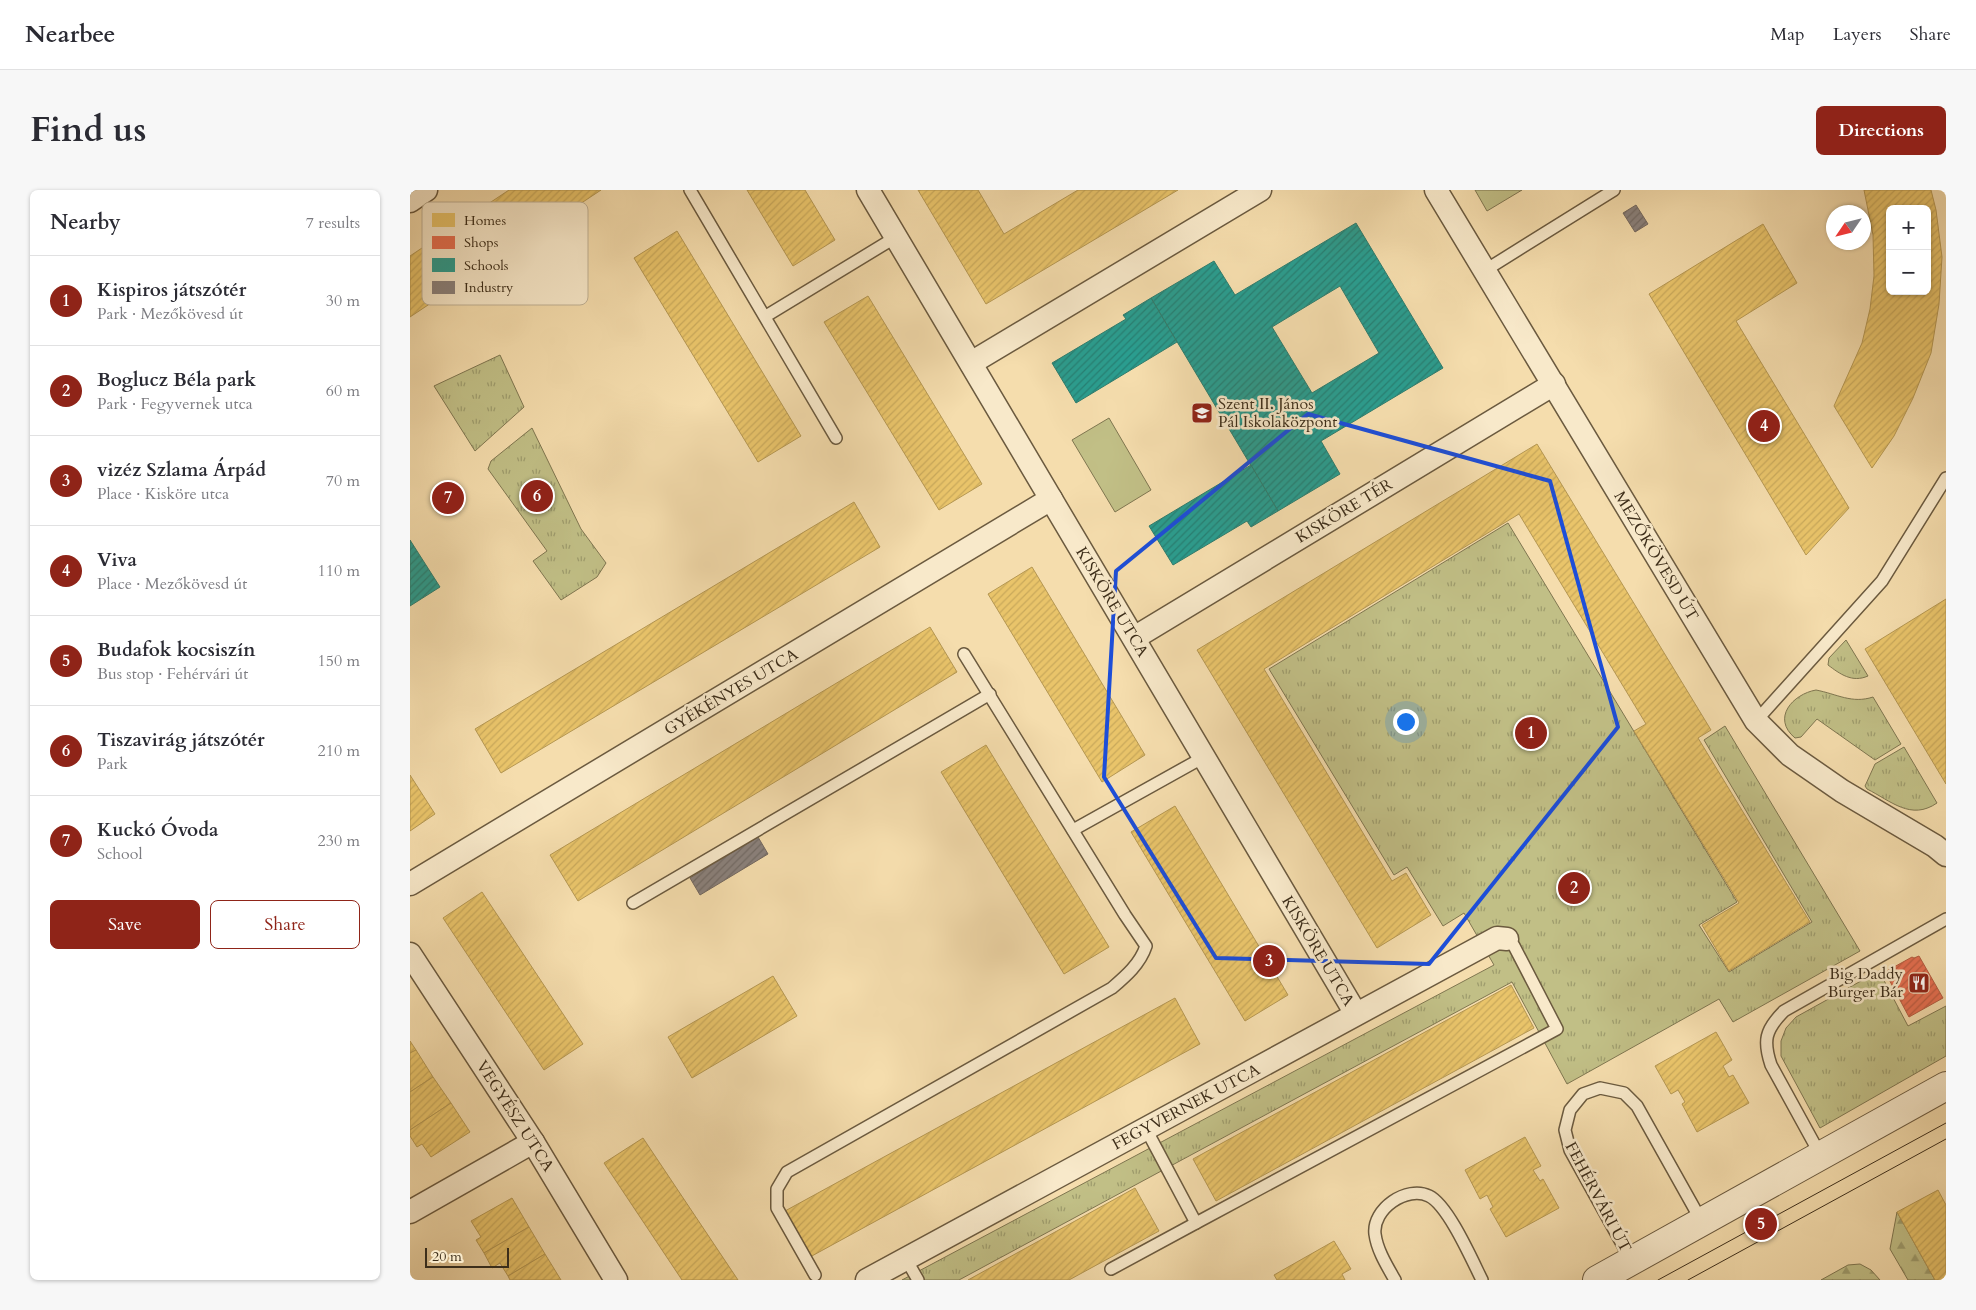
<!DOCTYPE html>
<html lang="en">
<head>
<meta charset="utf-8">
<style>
	body { margin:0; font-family:Cardo,serif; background:#f7f7f7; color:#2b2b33 }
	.controls { position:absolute; right:15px; top:15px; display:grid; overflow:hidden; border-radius:8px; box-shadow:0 1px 4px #0004 }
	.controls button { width:45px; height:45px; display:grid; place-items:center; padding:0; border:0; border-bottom:1px solid #e1e1e2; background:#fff; color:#2b2b33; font:25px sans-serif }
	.compass { position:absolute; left:1416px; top:15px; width:45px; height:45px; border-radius:50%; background:#fff; box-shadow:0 1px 4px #0004; rotate:235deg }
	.scale { position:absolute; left:15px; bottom:12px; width:84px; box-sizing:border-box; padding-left:5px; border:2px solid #3d2e1a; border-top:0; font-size:14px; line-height:18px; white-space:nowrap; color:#3d2e1a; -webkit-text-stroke:4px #f8e9ca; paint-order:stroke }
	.you { position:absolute; left:995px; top:531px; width:18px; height:18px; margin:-12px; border:4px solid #fff; border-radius:50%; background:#1a73e8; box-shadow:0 0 0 8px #1a73e833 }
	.badge { display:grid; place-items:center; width:32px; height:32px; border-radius:50%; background:#8f2418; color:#fff; font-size:16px; font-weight:700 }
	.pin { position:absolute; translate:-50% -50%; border:2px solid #fff; box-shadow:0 1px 5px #0006 }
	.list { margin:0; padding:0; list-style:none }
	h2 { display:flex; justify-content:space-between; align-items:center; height:65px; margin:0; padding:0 20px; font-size:21px }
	h2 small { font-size:16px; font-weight:400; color:#7c7c81 }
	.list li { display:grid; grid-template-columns:32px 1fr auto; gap:15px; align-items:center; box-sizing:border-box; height:90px; padding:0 20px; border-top:1px solid #e1e1e2 }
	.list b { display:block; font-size:19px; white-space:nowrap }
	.list p { margin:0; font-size:16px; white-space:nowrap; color:#7c7c81 }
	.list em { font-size:16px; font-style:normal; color:#7c7c81 }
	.actions { display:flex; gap:10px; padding:15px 20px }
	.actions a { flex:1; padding:11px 0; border:1px solid #8f2418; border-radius:8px; text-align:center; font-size:18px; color:#8f2418 }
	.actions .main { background:#8f2418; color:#fff }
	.map { position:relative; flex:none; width:1536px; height:1090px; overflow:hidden; border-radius:8px }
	header { display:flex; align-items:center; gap:30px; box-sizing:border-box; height:70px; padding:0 25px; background:#fff; border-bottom:1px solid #e1e1e2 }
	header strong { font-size:24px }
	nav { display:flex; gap:28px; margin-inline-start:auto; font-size:18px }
	.intro { display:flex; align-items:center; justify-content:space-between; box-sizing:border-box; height:120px; padding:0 30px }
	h1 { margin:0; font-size:35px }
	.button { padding:12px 22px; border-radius:8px; background:#8f2418; color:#fff; font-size:18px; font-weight:700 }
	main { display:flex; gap:30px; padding:0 30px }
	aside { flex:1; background:#fff; border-radius:8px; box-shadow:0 1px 4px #0004 }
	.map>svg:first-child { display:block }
	.grass { fill:url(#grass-tufts); stroke:#7f7650 }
	.forest { fill:url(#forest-firs); stroke:#7f7650 }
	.pitch { fill:#c1bf86; stroke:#7f7650 }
	.homes { fill:url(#homes-hatch); stroke:#b59752; fill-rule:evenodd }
	.shops { fill:url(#shops-hatch); stroke:#b45c40 }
	.schools { fill:url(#schools-hatch); stroke:#307c6c; fill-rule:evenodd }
	.industry { fill:url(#industry-hatch); stroke:#73685f }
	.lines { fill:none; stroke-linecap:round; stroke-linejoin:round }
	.service-casing { stroke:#6b5a3f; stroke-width:14 }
	.minor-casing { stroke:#6b5a3f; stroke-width:25 }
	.tertiary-casing { stroke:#6b5a3f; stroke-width:30 }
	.service { stroke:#f8e9ca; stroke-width:11 }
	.minor { stroke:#f8e9ca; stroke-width:22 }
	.tertiary { stroke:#f8e9ca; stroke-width:28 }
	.tram { stroke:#3d2e1a; stroke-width:1 }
	.marked { fill:none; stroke:#1d4ed8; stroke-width:4; stroke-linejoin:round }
	.labels { text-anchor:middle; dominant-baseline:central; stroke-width:5; stroke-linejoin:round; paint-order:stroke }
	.poi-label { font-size:16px; fill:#3d2e1a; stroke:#f8e9ca; text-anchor:start }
	.street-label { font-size:16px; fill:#3d2e1a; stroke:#f8e9ca }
	.key { fill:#f8e9ca; stroke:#c0b195; stroke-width:1 }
	.key-label { font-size:14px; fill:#3d2e1a }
</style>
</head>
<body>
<header>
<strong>Nearbee</strong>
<nav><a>Map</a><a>Layers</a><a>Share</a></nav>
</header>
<div class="intro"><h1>Find us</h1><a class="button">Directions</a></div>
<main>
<aside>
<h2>Nearby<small>7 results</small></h2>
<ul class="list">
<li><span class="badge">1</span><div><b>Kispiros játszótér</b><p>Park · Mezőkövesd út</p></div><em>30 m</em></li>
<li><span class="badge">2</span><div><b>Boglucz Béla park</b><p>Park · Fegyvernek utca</p></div><em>60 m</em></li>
<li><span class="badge">3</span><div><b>vizéz Szlama Árpád</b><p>Place · Kisköre utca</p></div><em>70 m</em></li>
<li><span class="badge">4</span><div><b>Viva</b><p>Place · Mezőkövesd út</p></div><em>110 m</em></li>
<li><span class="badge">5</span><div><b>Budafok kocsiszín</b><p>Bus stop · Fehérvári út</p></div><em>150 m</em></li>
<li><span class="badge">6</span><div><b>Tiszavirág játszótér</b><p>Park</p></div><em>210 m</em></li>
<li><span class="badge">7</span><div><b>Kuckó Óvoda</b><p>School</p></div><em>230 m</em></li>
</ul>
<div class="actions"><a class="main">Save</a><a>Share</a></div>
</aside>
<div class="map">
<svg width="1536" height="1090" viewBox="0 0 1536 1090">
	<defs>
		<pattern id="grass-tufts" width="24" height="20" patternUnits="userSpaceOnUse" patternTransform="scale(1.25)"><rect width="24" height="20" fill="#c1bf86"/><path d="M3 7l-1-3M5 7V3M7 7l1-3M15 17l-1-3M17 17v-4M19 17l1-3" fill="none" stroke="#9e9c6d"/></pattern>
		<pattern id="forest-firs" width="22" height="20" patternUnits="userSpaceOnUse" patternTransform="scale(1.25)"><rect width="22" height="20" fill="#c1bf86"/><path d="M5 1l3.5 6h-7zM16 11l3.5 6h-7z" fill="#9e9c6d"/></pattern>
		<pattern id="homes-hatch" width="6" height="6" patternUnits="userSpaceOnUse" patternTransform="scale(1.25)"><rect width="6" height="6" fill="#e9c46a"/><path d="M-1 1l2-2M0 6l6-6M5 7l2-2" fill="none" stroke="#c9a95b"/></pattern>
		<pattern id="shops-hatch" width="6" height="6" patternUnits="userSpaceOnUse" patternTransform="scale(1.25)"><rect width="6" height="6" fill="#e76f51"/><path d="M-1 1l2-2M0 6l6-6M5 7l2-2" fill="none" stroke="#bc5c42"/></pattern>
		<pattern id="schools-hatch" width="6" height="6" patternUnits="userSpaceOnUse" patternTransform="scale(1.25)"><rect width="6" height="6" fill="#2a9d8f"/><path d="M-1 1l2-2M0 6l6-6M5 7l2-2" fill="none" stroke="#258074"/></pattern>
		<pattern id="industry-hatch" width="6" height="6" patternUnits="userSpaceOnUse" patternTransform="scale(1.25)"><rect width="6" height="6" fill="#8a817c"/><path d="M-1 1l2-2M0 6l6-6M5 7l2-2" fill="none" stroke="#726a65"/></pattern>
	</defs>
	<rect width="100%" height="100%" fill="#f5ddad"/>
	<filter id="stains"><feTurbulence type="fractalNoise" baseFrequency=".004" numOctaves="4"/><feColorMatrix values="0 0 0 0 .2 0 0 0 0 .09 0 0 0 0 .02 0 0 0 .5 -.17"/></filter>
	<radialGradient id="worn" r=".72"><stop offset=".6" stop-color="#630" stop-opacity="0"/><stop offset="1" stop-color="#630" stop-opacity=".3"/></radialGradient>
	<g class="grass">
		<path d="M90 165 114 217 65 261 24 196Z"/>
		<path d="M122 238 171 339 196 373 187 387 151 410 123 371 137 361 78 279 81 271Z"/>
		<path d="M1098 333 1327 712 1289 735 1319 782 1402 732 1294 550 1315 536 1450 761 1323 832 1309 809 1157 894 1102 792 549 1090H492L1084 775 1054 723 1033 736 997 677 984 685 859 479Z"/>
		<path d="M1436 450 1458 486C1442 493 1430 484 1418 475L1419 468Z"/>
		<path d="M1406 500C1427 504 1442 514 1463 507L1491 554 1465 570 1407 529 1391 547 1385 548C1361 528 1383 504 1406 500Z"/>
		<path d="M1494 557 1527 613C1501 631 1481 611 1457 599L1455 596 1465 574Z"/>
		<path d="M1469 781 1498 836 1536 816V866L1410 938 1371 866V851L1376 838 1386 827Z"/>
	</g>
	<g class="forest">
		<path d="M1487 1022 1525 1090H1498L1480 1059Z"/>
		<path d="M1450 1074 1461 1080 1470 1090H1411L1438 1075Z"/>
	</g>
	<g class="pitch">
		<path d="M1065 0H1112L1077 21Z"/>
		<path d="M699 228 741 300 705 322 662 250Z"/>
	</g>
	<g class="homes">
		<path d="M99 0H191L0 127V66Z"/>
		<path d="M337 0H395L425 50 383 76Z"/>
		<path d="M508 0H568L594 44 668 0H768L576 114Z"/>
		<path d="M1454 0H1521L1526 20 1532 67 1529 114 1521 163 1503 208 1484 246 1462 278 1424 216 1452 153 1460 119 1464 86 1463 45ZM1480 19H1517V101H1480Z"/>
		<path d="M1353 34 1387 93 1326 131 1439 318 1396 365 1239 104Z"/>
		<path d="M267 41 391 246 348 272 224 68Z"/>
		<path d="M458 106 572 294 529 320 414 132Z"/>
		<path d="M1127 254 1301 540 1288 548 1400 732 1319 781 1292 735 1329 713 1224 541 1236 534 1109 324 854 479 982 691 996 683 1021 725 967 758 787 460Z"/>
		<path d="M444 312 470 357 91 583 65 539Z"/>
		<path d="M622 377 735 565 692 592 578 404Z"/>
		<path d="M1536 409V594L1455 459Z"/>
		<path d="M520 437 547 482 168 711 140 665Z"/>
		<path d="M576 555 699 757 654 784 531 582Z"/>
		<path d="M0 585 25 624 0 641Z"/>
		<path d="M765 616 878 805 835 831 721 642Z"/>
		<path d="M72 702 173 854 134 880 33 728Z"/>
		<path d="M363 786 387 826 282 888 258 847Z"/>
		<path d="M1101 795 1124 838 806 1011 783 969Z"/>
		<path d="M765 808 790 854 400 1067 375 1021Z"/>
		<path d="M1306 842 1322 870 1313 876 1319 887 1323 885 1339 913 1287 942 1272 914 1275 912 1268 900 1261 904 1245 876Z"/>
		<path d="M0 851 6 860 0 863Z"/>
		<path d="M6 860 23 887 0 902V863Z"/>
		<path d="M23 887 41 913 0 940V902Z"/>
		<path d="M41 913 60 942 21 967 12 954 7 957 0 946V940Z"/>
		<path d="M1115 947 1131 976 1123 980 1130 991 1133 989 1149 1018 1096 1047 1080 1019 1083 1017 1077 1005 1070 1009 1055 980Z"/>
		<path d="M233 948 328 1090H272L194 973Z"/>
		<path d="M725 998 749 1041 659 1090H558Z"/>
		<path d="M1528 1000 1536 1015V1088L1532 1090H1525L1487 1022Z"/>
		<path d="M102 1008 119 1037 74 1063 66 1050 71 1047 61 1031Z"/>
		<path d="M119 1037 135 1064 98 1086 90 1073 82 1078 74 1063Z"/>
		<path d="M924 1051 941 1079 932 1084 935 1090H867L864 1085Z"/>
		<path d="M135 1064 151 1090H100L98 1086Z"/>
	</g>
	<path class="shops" d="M1509 766 1533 808 1499 827 1475 782 1502 767 1504 768Z"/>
	<g class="schools">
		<path d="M946 33 1033 178 911 251 930 284 868 321 741 108 804 71 825 105ZM930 96 969 163 902 203 862 137Z"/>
		<path d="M741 108 767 152 666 213 642 173 716 129 713 125Z"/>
		<path d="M841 275 868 321 841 337 837 331 763 375 739 336Z"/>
		<path d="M0 350 30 397 0 416Z"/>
	</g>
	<g class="industry">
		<path d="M1226 15 1238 34 1225 42 1213 23Z"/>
		<path d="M348 647 358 664 290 705 280 688Z"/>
	</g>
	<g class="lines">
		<g class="service-casing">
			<g id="service">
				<path d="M280 0 426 248"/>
				<path d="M1074 81 1204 0"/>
				<path d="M356 126 486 47"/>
				<path d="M1346 531 1472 391 1536 288"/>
				<path d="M663 640 794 567"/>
				<path d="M223 713 580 504"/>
				<path d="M736 939 786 1033 1147 839 1104 756 1097 749"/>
				<path d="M1411 966 1361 875C1353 851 1355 840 1374 821L1536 729"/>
				<path d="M496 1069 508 1090"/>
				<path d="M1221 1070 1160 960 1155 940 1160 920 1173 904 1190 898 1214 903 1227 916 1292 1032"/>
				<path d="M701 1079 786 1033"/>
				<path d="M405 1085 367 1018V999L377 982 702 798C716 786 730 774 736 756L715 725 554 464"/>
				<path d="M985 1090C977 1076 967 1060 965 1044 962 1019 997 995 1019 1006 1038 1015 1062 1070 1072 1090"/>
			</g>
		</g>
		<g class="minor-casing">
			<g id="minor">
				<path d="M458 0 946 824"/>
				<path d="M1026 0 1346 531 1380 565 1432 601 1525 656 1536 665"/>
				<path d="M0 11 16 0"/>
				<path d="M561 173 850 0"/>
				<path d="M724 448 1144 194"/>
				<path d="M0 694 641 309"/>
				<path d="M0 764 123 952 206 1090"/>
				<path d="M0 1022 123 952"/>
				<path d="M457 1090 1087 748 1097 749"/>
			</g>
		</g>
		<g class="tertiary-casing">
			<path id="tertiary" d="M1187 1090 1536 896"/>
		</g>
		<use href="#service" class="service"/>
		<use href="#minor" class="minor"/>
		<use href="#tertiary" class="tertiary"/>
		<g class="tram">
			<path d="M1248 1090 1536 933"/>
			<path d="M1278 1090 1536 949"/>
		</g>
	</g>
	<path class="marked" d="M898 224 1140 291 1208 537 1019 774 806 768 694 587 706 381Z"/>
	<defs>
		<g id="school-square" transform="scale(1.125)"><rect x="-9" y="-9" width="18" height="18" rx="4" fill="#8f2418" stroke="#f8e9ca"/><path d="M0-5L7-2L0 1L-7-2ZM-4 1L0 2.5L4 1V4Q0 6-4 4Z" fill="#fff"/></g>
		<g id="restaurant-square" transform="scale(1.125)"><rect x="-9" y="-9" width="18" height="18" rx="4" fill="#8f2418" stroke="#f8e9ca"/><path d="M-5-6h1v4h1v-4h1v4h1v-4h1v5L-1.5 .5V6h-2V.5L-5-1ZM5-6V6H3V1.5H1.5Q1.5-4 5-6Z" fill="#fff"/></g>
	</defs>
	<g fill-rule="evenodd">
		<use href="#school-square" x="792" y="223"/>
		<use href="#restaurant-square" x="1509" y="793"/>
	</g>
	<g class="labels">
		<g class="poi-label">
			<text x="808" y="214">Szent II. János<tspan x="808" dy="18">Pál Iskolaközpont</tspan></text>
			<text x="1493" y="784" text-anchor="end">Big Daddy<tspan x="1493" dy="18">Burger Bár</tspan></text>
		</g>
		<g class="street-label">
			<text transform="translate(934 321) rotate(-31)">KISKÖRE TÉR</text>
			<text transform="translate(1246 366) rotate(59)">MEZŐKÖVESD ÚT</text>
			<text transform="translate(702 412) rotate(59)">KISKÖRE UTCA</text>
			<text transform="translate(321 502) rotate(-31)">GYÉKÉNYES UTCA</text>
			<text transform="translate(908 761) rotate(59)">KISKÖRE UTCA</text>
			<text transform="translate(776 917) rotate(-28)">FEGYVERNEK UTCA</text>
			<text transform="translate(105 926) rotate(57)">VEGYÉSZ UTCA</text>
			<text transform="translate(1188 1007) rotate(62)">FEHÉRVÁRI ÚT</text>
		</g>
	</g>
	<rect x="12" y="12" width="166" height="103" rx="8" class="key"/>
	<rect x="22" y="23" width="23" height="14" fill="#e9c46a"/>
	<rect x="22" y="46" width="23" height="13" fill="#e76f51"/>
	<rect x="22" y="68" width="23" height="14" fill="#2a9d8f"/>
	<rect x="22" y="91" width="23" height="13" fill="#8a817c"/>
	<g class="key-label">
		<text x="54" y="35">Homes</text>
		<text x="54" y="57">Shops</text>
		<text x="54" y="80">Schools</text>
		<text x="54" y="102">Industry</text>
	</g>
	<rect width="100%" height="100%" filter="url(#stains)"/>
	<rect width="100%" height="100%" fill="url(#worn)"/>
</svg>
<div class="controls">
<button>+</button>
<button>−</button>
</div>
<svg class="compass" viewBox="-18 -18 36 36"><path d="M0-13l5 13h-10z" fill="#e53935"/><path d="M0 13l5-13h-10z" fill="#7c7c81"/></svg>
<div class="scale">20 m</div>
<div class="you"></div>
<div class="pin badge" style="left:1121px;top:543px">1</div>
<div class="pin badge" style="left:1164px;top:698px">2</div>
<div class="pin badge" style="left:859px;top:771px">3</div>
<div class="pin badge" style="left:1354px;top:236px">4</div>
<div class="pin badge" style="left:1351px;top:1034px">5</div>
<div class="pin badge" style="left:127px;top:306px">6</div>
<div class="pin badge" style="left:38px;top:308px">7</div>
</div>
</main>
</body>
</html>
